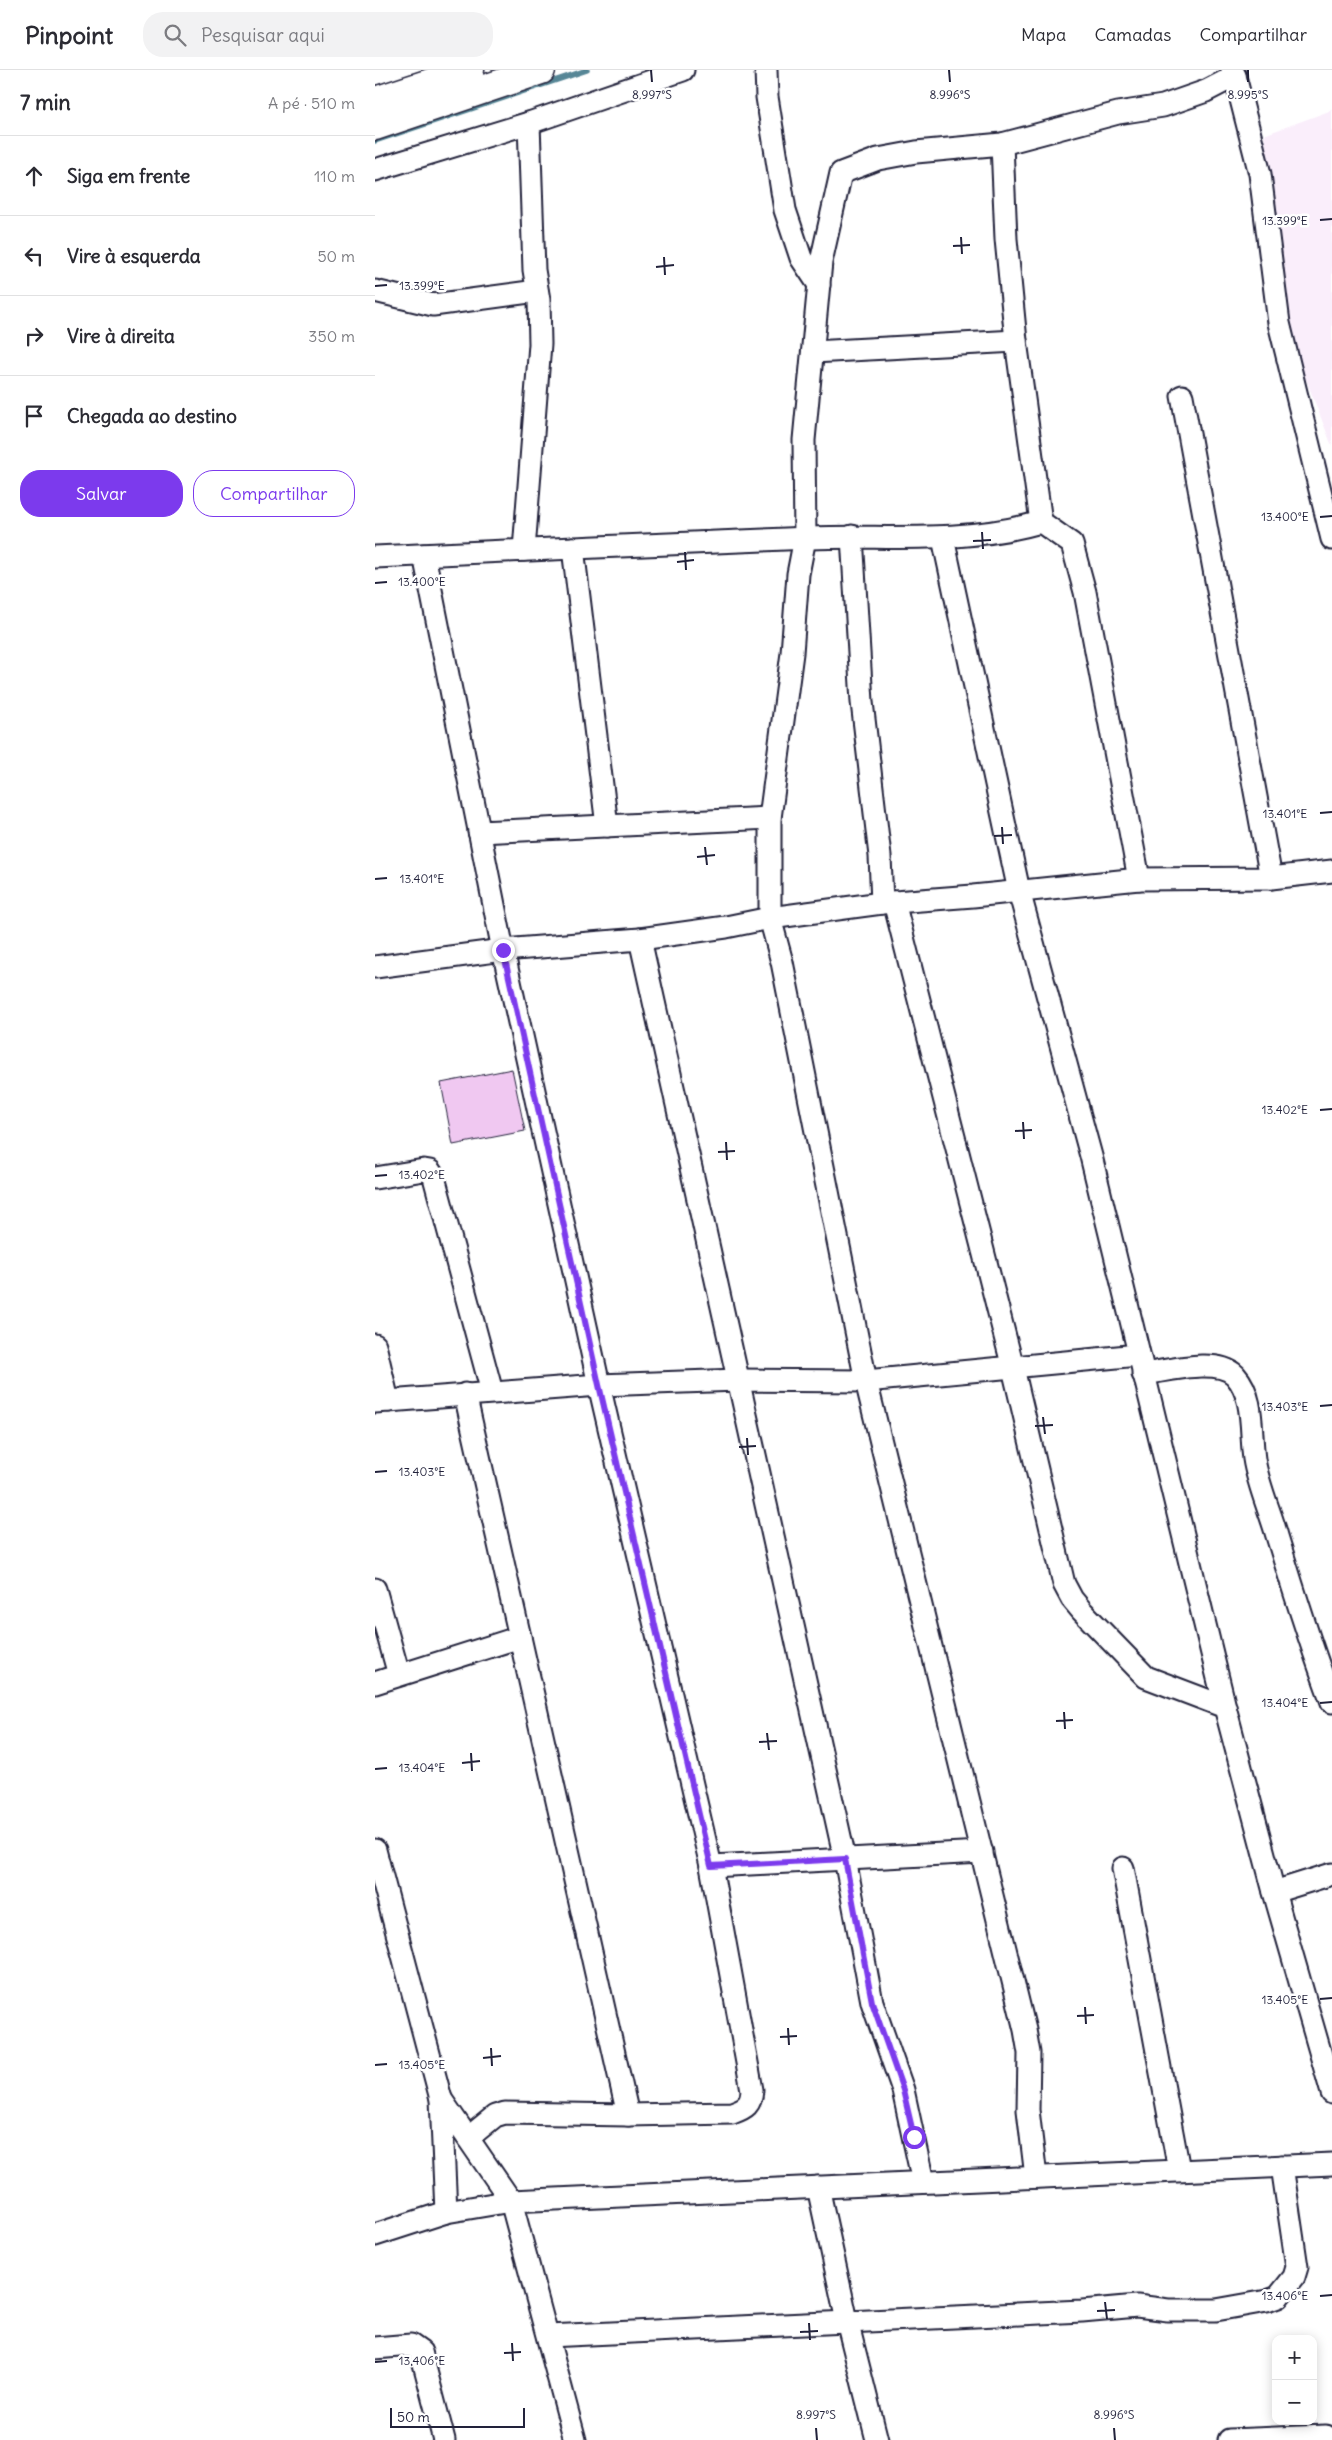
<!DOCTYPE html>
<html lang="pt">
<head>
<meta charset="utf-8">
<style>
	body { margin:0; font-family:Delius,sans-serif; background:#f2f2f3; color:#2b2b33 }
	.controls { position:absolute; right:15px; bottom:15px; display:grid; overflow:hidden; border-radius:10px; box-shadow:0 2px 12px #0003 }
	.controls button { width:45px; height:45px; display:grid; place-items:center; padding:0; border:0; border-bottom:1px solid #e1e1e2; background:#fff; color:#2b2b33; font:25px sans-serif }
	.scale { position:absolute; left:15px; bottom:12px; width:135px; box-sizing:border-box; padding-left:5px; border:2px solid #22223b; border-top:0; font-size:14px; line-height:18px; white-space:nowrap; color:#22223b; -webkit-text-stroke:4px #fff; paint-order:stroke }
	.stop { position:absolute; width:15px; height:15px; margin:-11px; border:4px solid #7c3aed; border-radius:50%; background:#fff }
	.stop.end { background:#7c3aed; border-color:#fff; box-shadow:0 1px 5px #0008 }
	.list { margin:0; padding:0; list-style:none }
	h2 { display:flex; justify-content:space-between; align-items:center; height:65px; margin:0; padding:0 20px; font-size:21px }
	h2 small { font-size:16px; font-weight:400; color:#7c7c81 }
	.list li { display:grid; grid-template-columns:32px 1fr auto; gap:15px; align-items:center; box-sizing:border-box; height:80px; padding:0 20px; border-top:1px solid #e1e1e2 }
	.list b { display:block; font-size:19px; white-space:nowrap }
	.list em { font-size:16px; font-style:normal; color:#7c7c81 }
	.actions { display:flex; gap:10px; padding:15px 20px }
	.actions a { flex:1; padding:11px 0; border:1px solid #7c3aed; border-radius:20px; text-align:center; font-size:18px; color:#7c3aed }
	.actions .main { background:#7c3aed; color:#fff }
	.icon { flex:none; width:28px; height:28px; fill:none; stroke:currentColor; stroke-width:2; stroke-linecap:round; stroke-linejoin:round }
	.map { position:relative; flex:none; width:957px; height:2370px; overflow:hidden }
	header { display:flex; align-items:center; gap:30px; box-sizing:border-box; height:70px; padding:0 25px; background:#fff; border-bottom:1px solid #e1e1e2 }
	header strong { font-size:24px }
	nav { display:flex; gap:28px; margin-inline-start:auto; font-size:18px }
	.search { width:350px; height:45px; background:#f2f2f3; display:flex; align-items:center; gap:12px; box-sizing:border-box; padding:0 18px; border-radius:20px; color:#7c7c81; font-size:19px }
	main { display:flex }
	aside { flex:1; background:#fff }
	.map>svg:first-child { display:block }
	.built { fill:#faeefb }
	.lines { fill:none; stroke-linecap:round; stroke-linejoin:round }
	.stream { stroke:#568696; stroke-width:5.5 }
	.building { fill:#f0c8f1; stroke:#22223b }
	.minor-casing { stroke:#22223b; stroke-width:25 }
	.primary-casing { stroke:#22223b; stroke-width:31 }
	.minor { stroke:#fff; stroke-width:21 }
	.primary { stroke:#fff; stroke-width:28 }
	.route { stroke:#7c3aed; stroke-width:6 }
	.ticks { fill:none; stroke:#22223b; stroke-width:2 }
	.ticks-label { font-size:12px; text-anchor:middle; fill:#22223b; stroke:#fff; stroke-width:5; stroke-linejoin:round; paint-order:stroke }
</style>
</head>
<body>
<header>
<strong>Pinpoint</strong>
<div class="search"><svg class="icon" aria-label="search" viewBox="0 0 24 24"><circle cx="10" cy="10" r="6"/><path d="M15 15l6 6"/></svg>Pesquisar aqui</div>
<nav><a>Mapa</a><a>Camadas</a><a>Compartilhar</a></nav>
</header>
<main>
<aside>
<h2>7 min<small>A pé · 510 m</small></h2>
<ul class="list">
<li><svg class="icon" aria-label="ahead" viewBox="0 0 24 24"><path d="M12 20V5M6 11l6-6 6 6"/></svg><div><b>Siga em frente</b></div><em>110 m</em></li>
<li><svg class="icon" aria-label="left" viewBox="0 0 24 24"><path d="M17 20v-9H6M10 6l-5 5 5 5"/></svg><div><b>Vire à esquerda</b></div><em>50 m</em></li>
<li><svg class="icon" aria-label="right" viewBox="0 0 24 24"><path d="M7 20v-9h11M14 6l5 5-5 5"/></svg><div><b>Vire à direita</b></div><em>350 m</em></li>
<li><svg class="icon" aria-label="arrive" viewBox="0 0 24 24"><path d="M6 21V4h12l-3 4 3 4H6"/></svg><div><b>Chegada ao destino</b></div></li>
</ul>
<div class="actions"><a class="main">Salvar</a><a>Compartilhar</a></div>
</aside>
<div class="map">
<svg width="957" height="2370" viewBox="0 0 957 2370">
	<rect width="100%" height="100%" fill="#fff"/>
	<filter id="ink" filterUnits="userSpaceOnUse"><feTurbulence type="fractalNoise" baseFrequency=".02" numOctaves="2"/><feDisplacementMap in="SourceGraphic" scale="10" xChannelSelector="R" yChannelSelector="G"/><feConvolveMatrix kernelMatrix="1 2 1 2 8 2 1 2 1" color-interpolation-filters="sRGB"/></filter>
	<g filter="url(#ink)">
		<path class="built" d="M957 40V376L912 261 889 65Z"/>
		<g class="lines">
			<path class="stream" d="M0 71 212 0"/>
		</g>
		<path class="building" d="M137 999 150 1061 78 1075 66 1013Z"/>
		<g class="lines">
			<g class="minor-casing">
				<g id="minor">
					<path d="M391 0 392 27 410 140 426 188 444 215"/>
					<path d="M860 6 885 104 904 253 957 469"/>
					<path d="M627 74 631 169 641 271 666 452"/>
					<path d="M0 100 154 53 308 0"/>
					<path d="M0 221 58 235 162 221"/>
					<path d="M438 282 641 271"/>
					<path d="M807 326 896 808"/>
					<path d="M477 466 487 632 505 786 507 833"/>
					<path d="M568 468 644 821 716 1086 850 1637 899 1822 957 2023"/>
					<path d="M198 478 232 756"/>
					<path d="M149 480 165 274 164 230 159 200 154 53"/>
					<path d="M49 485 128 880 224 1315 336 1796 377 2020C376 2035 371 2038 357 2043L253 2045 130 2043 120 2046 93 2068"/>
					<path d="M0 487C145 480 289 474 434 468 513 465 589 474 666 452L697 474 710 522 764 809"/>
					<path d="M104 762 395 748"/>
					<path d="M519 832 638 1298 689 1514 697 1529 707 1541 771 1607 850 1637"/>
					<path d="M265 869 470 1789 497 1932 528 2020 548 2112"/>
					<path d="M0 897 128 880 265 869 351 857 395 848 507 833 598 826 764 809 896 808 957 801"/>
					<path d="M0 1108 49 1100 55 1101 59 1107 117 1322"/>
					<path d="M0 1275 13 1331"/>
					<path d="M768 1304C792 1301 842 1287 860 1305 880 1327 875 1362 879 1389 883 1415 895 1441 902 1466 919 1522 936 1577 957 1632"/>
					<path d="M90 1324 253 2045"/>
					<path d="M0 1332 224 1315 363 1310 491 1311 763 1285"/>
					<path d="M0 1519 24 1605"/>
					<path d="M0 1613 145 1567"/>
					<path d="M0 1780 66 2029 71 2142"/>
					<path d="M336 1796 607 1782"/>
					<path d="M748 1798 804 2100"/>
					<path d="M899 1822 957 1804"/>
					<path d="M66 2029 136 2131 200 2370"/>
					<path d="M661 2107 653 2040 654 1983 650 1960 491 1311 407 892 395 848V748L417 583 423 504 430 468 429 370 446 192 466 103 503 89 541 82 627 74 743 43 788 36 831 21 860 6 857 0"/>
					<path d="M443 2117 472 2251 502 2370"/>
					<path d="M0 2165 71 2142 136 2131 957 2094"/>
					<path d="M173 2266 707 2241 762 2236 793 2240H841L892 2231 903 2227 919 2207 922 2197 907 2096"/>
					<path d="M0 2278 36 2275 46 2282 69 2370"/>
					<path d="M854 2370 951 2366"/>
				</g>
			</g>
			<g class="primary-casing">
				<g id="primary">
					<path d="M0 31 95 0"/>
					<path d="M0 56 166 0"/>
				</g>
			</g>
			<use href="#minor" class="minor"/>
			<use href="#primary" class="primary"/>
		</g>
	</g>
	<g class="lines" filter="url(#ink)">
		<path class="route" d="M128 880 224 1315 336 1796 470 1789 497 1932 528 2020 539 2067"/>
	</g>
	<path class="ticks" d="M276 0 277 12M574 0 575 12M873 0V12M945 150 957 149M586 167 587 184M578 176 595 175M289 187 290 205M281 197 299 195M0 216 12 215M945 447 957 446M607 462 608 479M598 471 616 470M310 482 311 500M302 492 319 490M0 513 12 512M945 743 957 742M627 757 628 774M619 766 637 765M330 777 332 795M322 787 340 785M0 809 12 808M945 1040 957 1039M648 1052 649 1069M640 1061 657 1060M351 1072 352 1090M343 1082 360 1081M0 1106 12 1105M945 1336 957 1335M668 1347 670 1364M660 1356 678 1355M372 1368 373 1385M364 1377 381 1376M0 1402 12 1401M945 1633 957 1632M689 1642 690 1659M681 1651 698 1650M392 1663 394 1680M384 1672 402 1671M96 1683 97 1701M87 1693 105 1691M0 1699 12 1698M945 1929 957 1928M710 1937 711 1954M702 1946 719 1945M413 1958 414 1975M405 1967 422 1966M116 1978 117 1996M108 1988 126 1986M0 1995 12 1994M945 2226 957 2225M730 2232 732 2249M722 2241 740 2240M434 2253 435 2270M425 2262 443 2261M137 2273 138 2291M129 2283 146 2282M0 2292 12 2291M441 2358 442 2370M739 2358 740 2370"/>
	<g class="ticks-label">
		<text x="277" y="29">8.997°S</text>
		<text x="575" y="29">8.996°S</text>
		<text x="873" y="29">8.995°S</text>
		<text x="910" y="155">13.399°E</text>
		<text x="47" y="220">13.399°E</text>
		<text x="910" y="451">13.400°E</text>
		<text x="47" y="516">13.400°E</text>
		<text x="910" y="748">13.401°E</text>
		<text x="47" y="813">13.401°E</text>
		<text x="910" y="1044">13.402°E</text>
		<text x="47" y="1109">13.402°E</text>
		<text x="910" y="1341">13.403°E</text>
		<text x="47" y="1406">13.403°E</text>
		<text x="910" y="1637">13.404°E</text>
		<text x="47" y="1702">13.404°E</text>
		<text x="910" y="1934">13.405°E</text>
		<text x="47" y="1999">13.405°E</text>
		<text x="910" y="2230">13.406°E</text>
		<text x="47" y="2295">13.406°E</text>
		<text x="441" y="2349">8.997°S</text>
		<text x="739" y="2349">8.996°S</text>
	</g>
</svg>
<div class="controls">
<button>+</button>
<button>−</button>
</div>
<div class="scale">50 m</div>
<div class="stop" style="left:539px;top:2067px"></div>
<div class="stop end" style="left:128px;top:880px"></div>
</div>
</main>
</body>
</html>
